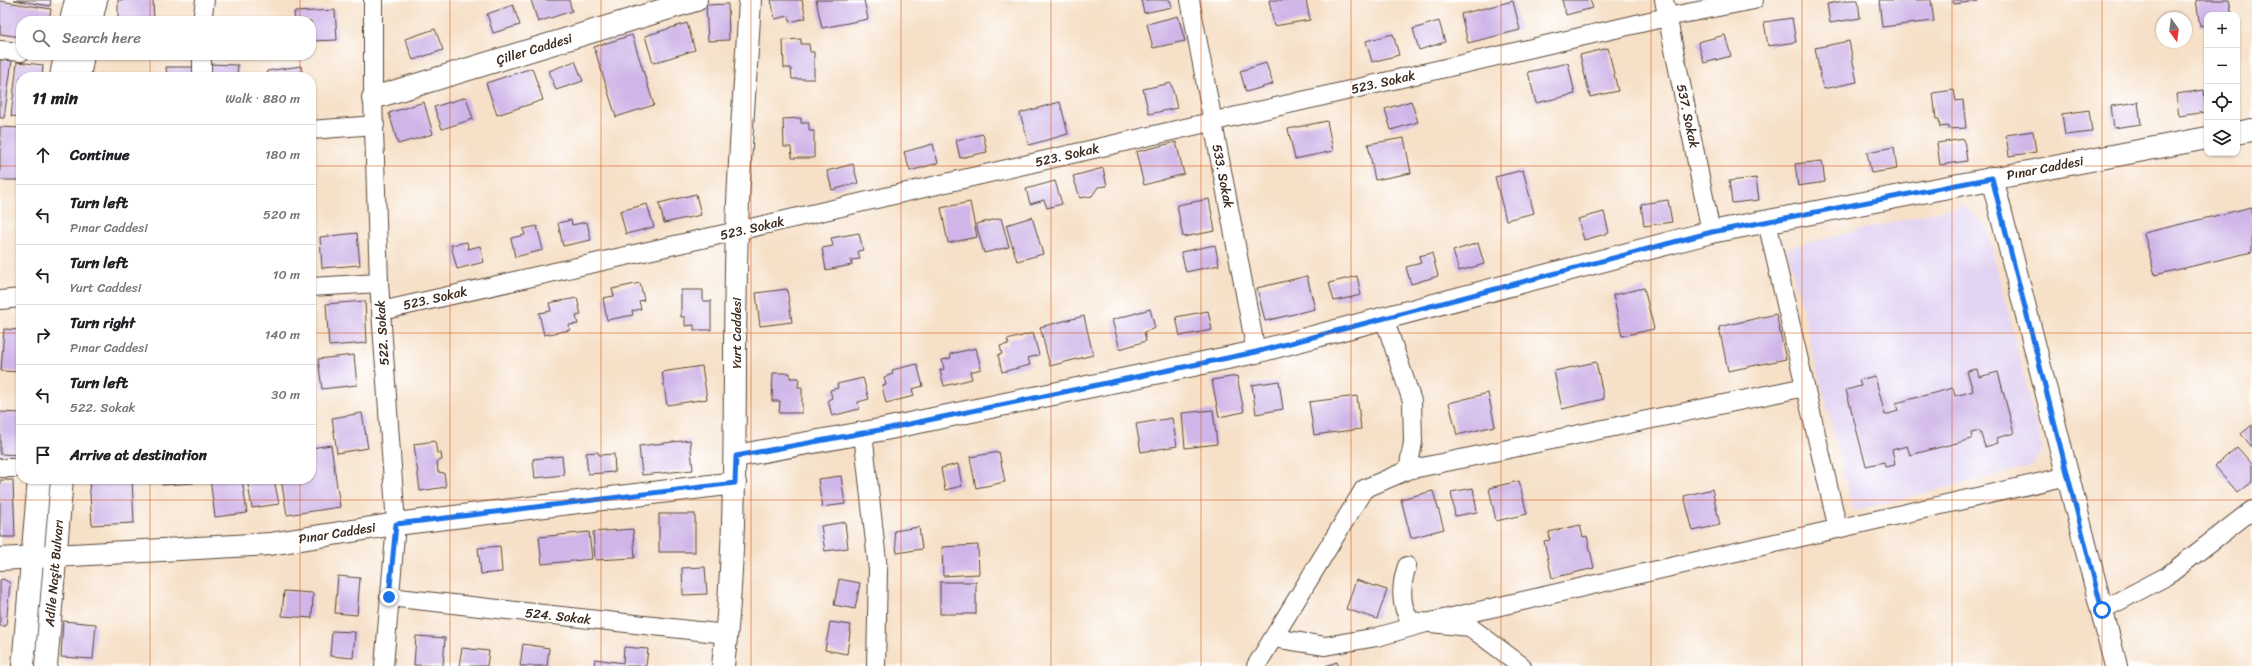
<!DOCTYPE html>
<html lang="en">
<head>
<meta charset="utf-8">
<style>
	body { margin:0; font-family:Sriracha,sans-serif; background:#f6f6f6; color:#202124 }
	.controls { position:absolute; right:12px; top:12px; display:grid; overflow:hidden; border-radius:8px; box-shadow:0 1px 3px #0004 }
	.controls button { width:36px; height:36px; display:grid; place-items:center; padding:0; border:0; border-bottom:1px solid #e0e0e0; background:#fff; color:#202124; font:20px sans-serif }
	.compass { position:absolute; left:2156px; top:12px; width:36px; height:36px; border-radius:50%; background:#fff; box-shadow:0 1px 3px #0004; rotate:166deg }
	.stop { position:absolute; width:12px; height:12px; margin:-9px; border:3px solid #1a73e8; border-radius:50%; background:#fff }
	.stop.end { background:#1a73e8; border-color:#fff; box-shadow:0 1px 4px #0008 }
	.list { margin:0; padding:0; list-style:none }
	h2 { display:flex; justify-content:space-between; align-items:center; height:52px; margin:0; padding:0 16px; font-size:17px }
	h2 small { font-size:13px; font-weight:400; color:#757577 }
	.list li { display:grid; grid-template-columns:26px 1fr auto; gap:12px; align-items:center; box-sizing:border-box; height:60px; padding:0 16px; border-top:1px solid #e0e0e0 }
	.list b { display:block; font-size:15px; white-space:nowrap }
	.list p { margin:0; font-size:13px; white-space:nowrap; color:#757577 }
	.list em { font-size:13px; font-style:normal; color:#757577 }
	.icon { flex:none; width:22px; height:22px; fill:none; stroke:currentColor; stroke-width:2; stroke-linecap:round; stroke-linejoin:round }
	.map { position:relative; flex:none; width:2252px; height:666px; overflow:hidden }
	.search { position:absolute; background:#fff; box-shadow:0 1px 3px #0004; left:16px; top:16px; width:300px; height:44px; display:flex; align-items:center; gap:10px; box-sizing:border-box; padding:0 14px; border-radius:16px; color:#757577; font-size:15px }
	.panel { position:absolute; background:#fff; box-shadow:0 1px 3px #0004; left:16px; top:72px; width:300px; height:412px; border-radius:16px }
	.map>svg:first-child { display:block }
	.built { fill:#e2d4f3 }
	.building { fill:#cfb5e8 }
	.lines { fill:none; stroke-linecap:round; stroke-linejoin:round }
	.minor-casing { stroke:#574537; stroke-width:20 }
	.tertiary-casing { stroke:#574537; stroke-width:24 }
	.secondary-casing { stroke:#574537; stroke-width:24 }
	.minor { stroke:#fff; stroke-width:18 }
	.tertiary { stroke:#fff; stroke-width:22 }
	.secondary { stroke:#fff; stroke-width:22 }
	.route { stroke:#1a73e8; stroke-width:5 }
	.grid { fill:none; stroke:#d7540e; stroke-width:1; stroke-opacity:0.55 }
	.labels { text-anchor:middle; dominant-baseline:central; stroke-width:4; stroke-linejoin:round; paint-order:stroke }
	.street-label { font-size:13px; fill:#3b2a1e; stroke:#fff }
</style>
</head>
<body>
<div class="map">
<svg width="2252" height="666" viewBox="0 0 2252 666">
	<rect width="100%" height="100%" fill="#fff"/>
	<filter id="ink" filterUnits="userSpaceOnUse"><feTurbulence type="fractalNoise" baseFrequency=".025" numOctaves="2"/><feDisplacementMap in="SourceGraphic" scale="8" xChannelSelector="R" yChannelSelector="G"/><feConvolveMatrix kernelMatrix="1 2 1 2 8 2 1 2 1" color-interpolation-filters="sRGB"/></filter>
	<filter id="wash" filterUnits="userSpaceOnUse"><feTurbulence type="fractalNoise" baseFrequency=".012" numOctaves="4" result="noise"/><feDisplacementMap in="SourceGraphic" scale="16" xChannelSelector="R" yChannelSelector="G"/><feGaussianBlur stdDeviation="0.9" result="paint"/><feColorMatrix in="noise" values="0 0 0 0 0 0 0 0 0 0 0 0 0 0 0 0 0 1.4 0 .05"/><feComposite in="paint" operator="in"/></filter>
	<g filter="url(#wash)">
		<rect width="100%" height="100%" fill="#f6e0c7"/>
		<path class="built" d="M1963 205 1986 225 2042 449 2033 466 1853 511 1787 248Z"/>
		<g id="blocks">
			<g class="building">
				<path d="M14 0H51L50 6Z"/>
				<path d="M118 0H153L154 21H118Z"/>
				<path d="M531 0H569L572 11 538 22Z"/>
				<path d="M771 0H802L806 18 790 22 789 16 775 19Z"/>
				<path d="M816 0H864L868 19 822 28Z"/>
				<path d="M1141 0H1170L1172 7 1144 13Z"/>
				<path d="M1269 0H1306L1310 20 1274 26Z"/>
				<path d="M1562 0H1590L1593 8 1566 15Z"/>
				<path d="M1850 0H1858L1860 18 1830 23 1827 4Z"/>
				<path d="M1879 0H1931L1934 21 1882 27Z"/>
				<path d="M1953 0H1978V1L1953 4Z"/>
				<path d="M2196 0H2229L2232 15H2207V25L2200 26Z"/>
				<path d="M0 1 51 9 49 21H21V37L0 34Z"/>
				<path d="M1513 1 1520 30 1468 43 1461 14Z"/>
				<path d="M728 4 729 40 708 41 706 5Z"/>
				<path d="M513 5 520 25 493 33 487 14Z"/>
				<path d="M335 10 337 40 311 41V21H295L294 12Z"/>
				<path d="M1178 16 1185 41 1153 48 1147 24Z"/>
				<rect x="210" y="17" width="30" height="4"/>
				<path d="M1792 18 1796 42 1768 46 1764 22Z"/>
				<path d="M1439 21 1445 42 1419 50 1413 29Z"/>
				<path d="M687 23 695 50 653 63 645 36Z"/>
				<path d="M435 29 443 50 413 60 405 39Z"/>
				<path d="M1393 34 1399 55 1372 62 1366 41Z"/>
				<path d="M632 35 654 105 616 117 594 47Z"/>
				<path d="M1725 35 1731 56 1704 63 1698 42Z"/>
				<path d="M801 39V44H809L810 52H814V79H792L791 68H784L783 40Z"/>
				<path d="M1849 41 1857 82 1823 89 1815 48Z"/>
				<path d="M1608 48 1618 91 1590 97 1580 55Z"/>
				<path d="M0 60H12L4 118H0Z"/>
				<path d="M575 61 583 81 556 90 549 71Z"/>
				<path d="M17 62 43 65 42 77H21V117L11 116Z"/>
				<path d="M1266 63 1273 84 1246 92 1240 71Z"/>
				<path d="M1568 63 1575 94 1536 103 1528 72Z"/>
				<path d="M209 64 238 65 237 77H208Z"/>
				<path d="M301 66 303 77H268L267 71Z"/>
				<path d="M166 67H194V77H167Z"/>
				<path d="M532 68 543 100 497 115 486 83Z"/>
				<path d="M1171 83 1177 108 1149 114 1143 89Z"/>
				<path d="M1954 90 1956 101 1963 100 1966 128 1949 129 1948 126 1940 127 1939 119H1936L1933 93Z"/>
				<path d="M2204 90 2206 112 2179 116 2176 94Z"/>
				<path d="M466 97 473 119 442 129 434 107Z"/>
				<path d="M1411 101 1418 122 1391 130 1385 109Z"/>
				<path d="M424 102 433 134 398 144 389 113Z"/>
				<path d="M1060 102 1068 134 1029 145 1020 113Z"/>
				<path d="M2138 102 2141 124 2114 128 2111 106Z"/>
				<path d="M2089 110 2092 132 2065 135 2062 114Z"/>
				<path d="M801 118V123H809V131H814V158H792L791 147H784L783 119Z"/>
				<path d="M1327 121 1333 151 1295 159 1288 129Z"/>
				<path d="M0 127 21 128V180H0Z"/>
				<path d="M2033 131 2036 152 2009 156 2006 135Z"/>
				<path d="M983 134 987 152 960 158 956 140Z"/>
				<path d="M1404 138 1411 173 1375 180 1368 144Z"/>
				<path d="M1964 139 1967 161 1940 165 1937 143Z"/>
				<path d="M1176 142 1184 174 1144 185 1136 152Z"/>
				<path d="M933 144 938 163 910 171 904 152Z"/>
				<path d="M1894 147 1897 169 1871 173 1867 152Z"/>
				<path d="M1822 161 1825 182 1798 186 1795 164Z"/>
				<path d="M853 164 858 183 832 190 827 171Z"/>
				<path d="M1103 168 1107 186 1098 187 1092 196 1080 198 1073 176Z"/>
				<path d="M1523 170 1534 213 1506 220 1495 177Z"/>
				<path d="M1756 178 1759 200 1732 203 1729 181Z"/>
				<path d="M1055 181 1062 204 1047 208 1044 200 1030 204 1026 189Z"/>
				<path d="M696 194 701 215 664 223 659 203Z"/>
				<path d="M1209 199 1215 231 1183 237 1177 205Z"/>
				<path d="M1668 200 1672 222 1644 226 1641 204Z"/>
				<path d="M970 202 977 237 948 243 941 208Z"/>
				<path d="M647 204 654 227 626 234 620 211Z"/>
				<path d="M2252 207V252L2155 275 2144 233Z"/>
				<path d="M1604 212 1609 233 1584 240 1578 219Z"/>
				<path d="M1032 217 1043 254 1017 261 1006 225Z"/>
				<path d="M1001 218 1009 247 984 253 976 224Z"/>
				<path d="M571 220 572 225 587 222 591 240 563 246 558 223Z"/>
				<path d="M537 226 543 250 515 257 511 238 525 235 523 229Z"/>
				<path d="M357 233 360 265 322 268 320 237Z"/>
				<path d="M859 233 863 250 858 251 860 259 851 260 852 265 826 270 822 248 833 246 831 238Z"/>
				<path d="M467 242 468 249 480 246 484 262 457 269 451 245Z"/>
				<path d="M1478 243 1484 264 1459 271 1453 251Z"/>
				<path d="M1215 245 1219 265 1186 272 1181 252Z"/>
				<path d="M1432 253 1438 276 1411 284 1406 267 1421 263 1419 256Z"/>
				<path d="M1307 276 1315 309 1265 321 1257 288Z"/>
				<path d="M1357 276 1361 295 1334 301 1329 283Z"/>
				<path d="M640 283 644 300 639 301 641 309 632 311 633 315 607 320 603 298 614 296 612 289Z"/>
				<path d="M1644 288 1654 329 1622 336 1613 295Z"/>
				<path d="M787 289 792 322 760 326 756 293Z"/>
				<path d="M681 290H703V301H711V330H694V325L685 326V317H681Z"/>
				<path d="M577 298 581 315 576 316 578 324 569 325 570 330 544 335 539 313 551 311 549 303Z"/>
				<path d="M365 301 367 343 329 346 326 304Z"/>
				<path d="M1150 309 1155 328 1144 332 1146 341 1120 349 1112 320Z"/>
				<path d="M1208 311 1212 330 1180 336 1176 317Z"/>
				<path d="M1776 314 1786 359 1728 371 1719 327Z"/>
				<path d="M1084 316 1093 355 1050 366 1040 327Z"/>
				<path d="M4 329 21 330V372L1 371Z"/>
				<path d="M1033 333 1039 355 1028 358 1030 365 1002 372 998 355 1002 354 1000 346 1009 344 1007 340Z"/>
				<path d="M976 348 981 369 970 372 972 379 944 386 940 370 944 369 942 360 951 358 950 354Z"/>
				<path d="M354 355 357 385 322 389 318 359Z"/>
				<path d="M1596 362 1604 399 1562 409 1554 371Z"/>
				<path d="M917 364 923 386 912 389 914 396 886 403 882 386 886 385 884 377 893 374 892 370Z"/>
				<path d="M702 366 707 399 667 405 662 372Z"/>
				<path d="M1977 369 1979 377 1998 372 2014 433 1997 438 1998 443 1985 447 1980 431 1971 433 1972 439 1910 455 1907 446 1892 450 1895 465 1885 467 1884 462 1866 466 1846 390 1861 386 1859 380 1875 376 1885 415 1898 411 1896 403 1953 388 1955 396 1973 391 1967 371Z"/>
				<path d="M773 373H790V378H799L798 387H802V413H779L780 401H772Z"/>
				<path d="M1237 376 1244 412 1219 417 1212 380Z"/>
				<path d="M863 378 869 399 858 402 859 409 832 416 828 400 832 398 830 390 838 388 837 384Z"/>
				<path d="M1279 381 1283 409 1256 414 1252 385Z"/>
				<path d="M1488 393 1495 426 1457 435 1449 403Z"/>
				<path d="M1357 396 1361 429 1314 435 1309 402Z"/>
				<path d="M1213 410 1217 444 1185 448 1182 413Z"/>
				<path d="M0 412 21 413V455L0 454Z"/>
				<path d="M362 413 368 448 337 453 332 418Z"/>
				<path d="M1172 418 1177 446 1141 452 1136 424Z"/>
				<path d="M2252 425V447L2241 434Z"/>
				<path d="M690 440 693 470 642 475 639 446Z"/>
				<path d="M435 441 437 453H441L442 460 437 461 438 472 444 473 446 487 420 491 414 444Z"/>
				<path d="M331 445 340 507 287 515 281 479H311V448Z"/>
				<path d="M2237 447 2252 464V482L2238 493 2215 466Z"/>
				<path d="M598 452 599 455 614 454 615 472 588 474 586 453Z"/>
				<path d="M999 452 1005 482 976 488 970 457Z"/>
				<path d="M562 456 564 475 535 478 533 459Z"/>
				<path d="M958 464 962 486 945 490 941 468Z"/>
				<path d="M841 476 845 504 822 507 818 479Z"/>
				<path d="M89 479H132L134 523 92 525Z"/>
				<path d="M162 479H193L194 483 162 485Z"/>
				<path d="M210 479H242L247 513 215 517Z"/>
				<path d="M247 479H274L279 504 252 508Z"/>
				<path d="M0 480H13L15 537H0Z"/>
				<path d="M1519 481 1527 514 1496 521 1489 488Z"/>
				<path d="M1473 488 1477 512 1455 516 1451 492Z"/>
				<path d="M1712 489 1720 525 1693 531 1684 496Z"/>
				<path d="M1433 491 1444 529 1411 538 1401 499Z"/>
				<rect x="659" y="514" width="36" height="38"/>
				<path d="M845 522 848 548 825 551 821 526Z"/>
				<path d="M1580 525 1583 537 1587 536 1594 568 1552 578 1544 541 1550 540 1549 532Z"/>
				<path d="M919 527 922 549 897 553 894 531Z"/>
				<path d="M633 529 635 558 595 560 593 532Z"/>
				<path d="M589 532 592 559 542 564 539 537Z"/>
				<path d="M978 545 979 574 943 576 942 547Z"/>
				<path d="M500 546 502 572 481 574 478 548Z"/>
				<path d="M705 567 707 594 683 595 682 568Z"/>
				<path d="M338 576 360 578 357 615 335 613Z"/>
				<path d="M3 579 10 583 6 626H0V580Z"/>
				<path d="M839 579 860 583 855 609 834 605Z"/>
				<path d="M1356 580 1387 590 1377 619 1346 609Z"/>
				<rect x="940" y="582" width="36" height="32"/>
				<path d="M284 591 313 593 312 618 282 616Z"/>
				<path d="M63 621 96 624 93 659 61 657Z"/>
				<path d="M830 622 851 625 847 654 825 650Z"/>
				<path d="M332 631 355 632 353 658 330 656Z"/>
				<path d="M416 636 445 638 443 666 414 665Z"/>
				<path d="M523 644 549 648 547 666H520Z"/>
				<path d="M624 647 648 649 646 666H594L595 659 623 663Z"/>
				<path d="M462 648 489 651 487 666H459Z"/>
				<path d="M1337 662 1338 666H1325Z"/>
			</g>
		</g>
	</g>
	<g filter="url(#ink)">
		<use href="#blocks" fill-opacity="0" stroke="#574537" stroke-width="1"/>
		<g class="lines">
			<g class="minor-casing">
				<g id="minor">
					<path d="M373 0V98L379 283 396 524 384 666"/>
					<path d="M1190 0 1256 352"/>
					<path d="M1664 0 1711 232"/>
					<path d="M202 21 205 0"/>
					<path d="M0 50 21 52"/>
					<path d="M202 55V77"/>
					<path d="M311 130 375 125"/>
					<path d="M1767 222 1838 529"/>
					<path d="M311 287 379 283"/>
					<path d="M0 300 21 298"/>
					<path d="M381 311 737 231 1667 17 1754 0"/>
					<path d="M1384 318 1412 401 1413 442 1408 470"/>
					<path d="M863 433 878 570 876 666"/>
					<path d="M0 468H21"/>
					<path d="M1407 566C1401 584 1399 606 1411 621L1470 627 1522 666"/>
					<path d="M389 597 726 634"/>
					<path d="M2102 610 2167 576 2252 510"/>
					<path d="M1274 638 1325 646 1377 637 1426 623 2068 476"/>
					<path d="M1256 666 1364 489 1408 470 1805 387"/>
				</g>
			</g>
			<g class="tertiary-casing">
				<g id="tertiary">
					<path d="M373 98 696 0"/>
					<path d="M2237 133 2252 130"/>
					<path d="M1992 178 2116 666"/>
					<path d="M736 456 885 429 1256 352 1711 232 2207 138"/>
					<path d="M0 559 270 544 396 524 735 483"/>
					<path d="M723 666C740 521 732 376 737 231 739 154 746 77 750 0"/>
				</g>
			</g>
			<g class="secondary-casing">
				<g id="secondary">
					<path d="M71 21 76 0"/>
					<path d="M91 21 96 0"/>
					<path d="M61 77 65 55"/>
					<path d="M79 77 83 55"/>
					<path d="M23 666 39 479"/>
					<path d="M46 666 62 479"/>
				</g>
			</g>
			<use href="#minor" class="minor"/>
			<use href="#tertiary" class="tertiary"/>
			<use href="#secondary" class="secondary"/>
		</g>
	</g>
	<g class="lines" filter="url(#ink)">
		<path class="route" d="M389 597 396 524 735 483 736 456 885 429 1256 352 1712 232 1992 178 2102 610"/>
	</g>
	<path class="grid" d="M150 0V21M300 0V21M450 0V666M601 0V666M751 0V666M901 0V666M1051 0V666M1201 0V666M1351 0V666M1501 0V666M1651 0V666M1802 0V666M1952 0V666M2102 0V666M150 55V77M300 55V77M0 166H21M311 166H2252M0 333H21M311 333H2252M150 479V666M300 479V666M0 500H2252"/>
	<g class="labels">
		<g class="street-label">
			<text transform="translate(534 49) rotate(-17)">Çiller Caddesi</text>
			<text transform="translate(1383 82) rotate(-13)">523. Sokak</text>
			<text transform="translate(1688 116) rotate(78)">537. Sokak</text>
			<text transform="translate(1067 155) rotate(-13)">523. Sokak</text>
			<text transform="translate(2045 168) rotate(-11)">Pınar Caddesi</text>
			<text transform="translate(1223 176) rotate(79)">533. Sokak</text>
			<text transform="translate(752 228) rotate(-13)">523. Sokak</text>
			<text transform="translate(435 298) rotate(-13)">523. Sokak</text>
			<text transform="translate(382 333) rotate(-94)">522. Sokak</text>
			<text transform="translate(736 333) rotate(-90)">Yurt Caddesi</text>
			<text transform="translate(337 533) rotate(-9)">Pınar Caddesi</text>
			<text transform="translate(54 573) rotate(-85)">Adile Naşit Bulvarı</text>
			<text transform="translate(558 616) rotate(6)">524. Sokak</text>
		</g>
	</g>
</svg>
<div class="controls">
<button>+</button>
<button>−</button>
<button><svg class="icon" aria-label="locate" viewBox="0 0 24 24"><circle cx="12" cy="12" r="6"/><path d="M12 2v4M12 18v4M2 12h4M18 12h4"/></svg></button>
<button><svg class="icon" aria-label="layers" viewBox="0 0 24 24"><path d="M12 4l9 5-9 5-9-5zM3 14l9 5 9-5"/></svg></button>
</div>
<svg class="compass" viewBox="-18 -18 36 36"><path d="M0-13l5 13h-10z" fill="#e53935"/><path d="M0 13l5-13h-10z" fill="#757577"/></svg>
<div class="stop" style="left:2102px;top:610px"></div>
<div class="stop end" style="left:389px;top:597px"></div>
<div class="search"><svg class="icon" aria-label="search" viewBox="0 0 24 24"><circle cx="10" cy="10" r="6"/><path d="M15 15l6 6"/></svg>Search here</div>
<section class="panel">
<h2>11 min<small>Walk · 880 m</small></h2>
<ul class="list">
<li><svg class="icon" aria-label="ahead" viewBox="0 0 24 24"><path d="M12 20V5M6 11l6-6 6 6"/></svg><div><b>Continue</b></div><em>180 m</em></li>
<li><svg class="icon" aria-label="left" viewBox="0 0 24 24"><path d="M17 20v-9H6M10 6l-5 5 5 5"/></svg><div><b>Turn left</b><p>Pınar Caddesi</p></div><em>520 m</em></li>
<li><svg class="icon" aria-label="left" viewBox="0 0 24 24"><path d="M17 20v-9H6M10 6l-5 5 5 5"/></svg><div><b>Turn left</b><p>Yurt Caddesi</p></div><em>10 m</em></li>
<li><svg class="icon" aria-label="right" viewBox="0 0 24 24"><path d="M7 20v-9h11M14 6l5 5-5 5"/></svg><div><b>Turn right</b><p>Pınar Caddesi</p></div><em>140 m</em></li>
<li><svg class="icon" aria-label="left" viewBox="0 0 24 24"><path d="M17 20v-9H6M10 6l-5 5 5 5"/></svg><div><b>Turn left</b><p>522. Sokak</p></div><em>30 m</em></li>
<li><svg class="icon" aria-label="arrive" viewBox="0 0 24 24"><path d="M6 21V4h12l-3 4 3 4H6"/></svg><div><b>Arrive at destination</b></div></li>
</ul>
</section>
</div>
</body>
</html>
